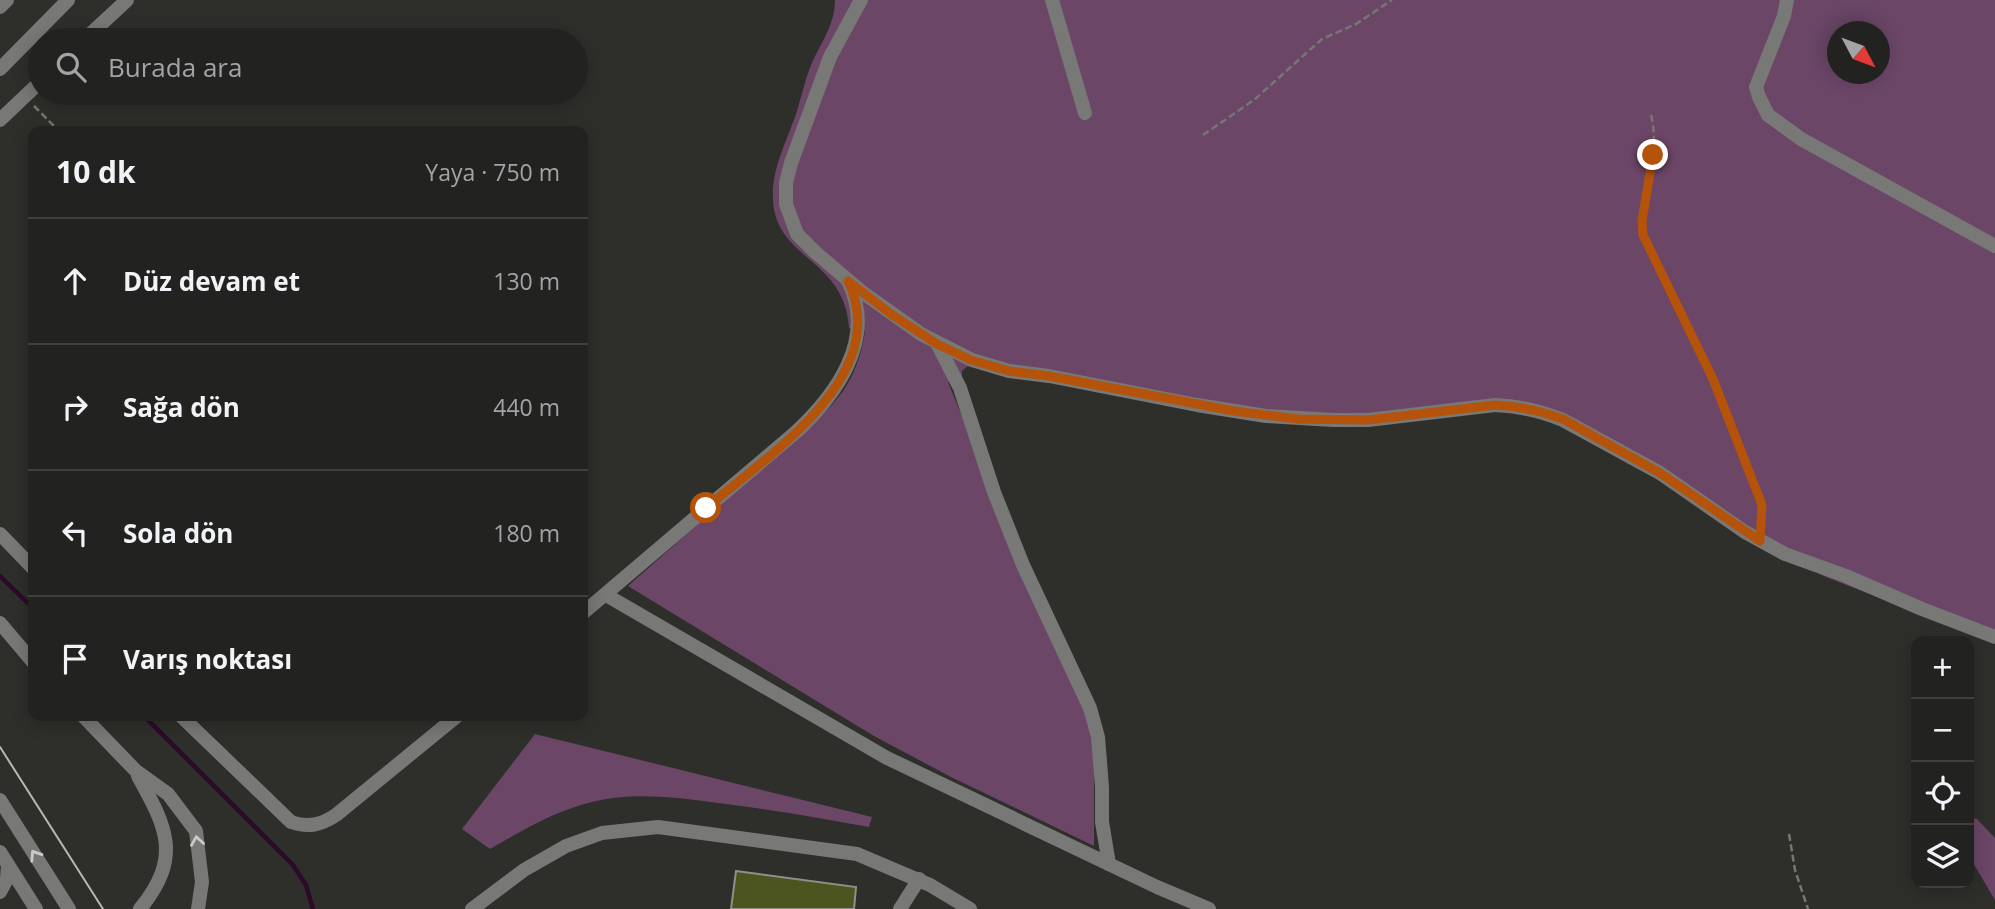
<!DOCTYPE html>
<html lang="tr">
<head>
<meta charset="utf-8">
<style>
	body { margin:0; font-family:"Open Sans",sans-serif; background:#2e2f2d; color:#f1f3f6 }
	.controls { position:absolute; right:21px; bottom:21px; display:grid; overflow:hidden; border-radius:14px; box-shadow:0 4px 18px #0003 }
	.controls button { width:63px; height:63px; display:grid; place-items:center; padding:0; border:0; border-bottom:2px solid #3f403e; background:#222320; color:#f1f3f6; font:35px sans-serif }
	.compass { position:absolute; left:1827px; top:21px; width:63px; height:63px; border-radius:50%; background:#222320; box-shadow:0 4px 18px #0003; rotate:131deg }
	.stop { position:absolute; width:21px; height:21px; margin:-16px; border:5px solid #b45309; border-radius:50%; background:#fff }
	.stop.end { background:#b45309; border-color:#fff; box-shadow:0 2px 7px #0008 }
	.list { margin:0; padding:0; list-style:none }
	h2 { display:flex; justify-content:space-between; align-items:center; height:91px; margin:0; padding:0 28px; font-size:30px }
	h2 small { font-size:23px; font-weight:400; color:#a2a4a5 }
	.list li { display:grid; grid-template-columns:46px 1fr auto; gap:21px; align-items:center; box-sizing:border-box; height:126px; padding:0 28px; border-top:2px solid #3f403e }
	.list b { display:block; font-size:26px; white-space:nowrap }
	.list em { font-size:23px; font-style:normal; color:#a2a4a5 }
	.icon { flex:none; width:38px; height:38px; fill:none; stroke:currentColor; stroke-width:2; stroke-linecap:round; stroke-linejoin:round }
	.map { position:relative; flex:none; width:1995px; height:909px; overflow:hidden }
	.search { position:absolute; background:#222320; box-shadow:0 4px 18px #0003; left:28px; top:28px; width:560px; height:77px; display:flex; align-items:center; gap:18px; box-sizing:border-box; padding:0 24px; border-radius:38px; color:#a2a4a5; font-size:26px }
	.panel { position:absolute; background:#222320; box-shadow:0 4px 18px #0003; left:28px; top:126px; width:560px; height:595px; border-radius:14px }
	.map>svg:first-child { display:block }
	.green { fill:#6b4667; fill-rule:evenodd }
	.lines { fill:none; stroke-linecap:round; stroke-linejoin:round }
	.stream { stroke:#2d092a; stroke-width:4.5 }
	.building { fill:#4c5420; stroke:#8e908a; stroke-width:2 }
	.path { stroke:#767773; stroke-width:2.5; stroke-dasharray:7 3.5; stroke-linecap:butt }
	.minor { stroke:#787876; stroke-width:14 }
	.tertiary { stroke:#787876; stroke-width:14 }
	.tram { stroke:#b7b8b4; stroke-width:2 }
	.oneway { stroke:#cacac8 }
	.route { stroke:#b45309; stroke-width:9 }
</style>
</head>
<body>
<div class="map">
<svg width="1995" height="909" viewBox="0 0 1995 909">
	<rect width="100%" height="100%" fill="#2e2f2a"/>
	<g class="green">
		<path d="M835 0H1995V643L1826 577 1778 555 1631 461 1575 431 1519 409 1346 423 969 365 962 371V378L948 382 1060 657 1089 721 1094 757V846L951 777 874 736 628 586 824 413C848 390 860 365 865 331L849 328C845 258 775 260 773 199 771 169 788 139 797 111 802 95 805 80 811 65 821 42 835 25 835 0ZM1838 32H1880V74H1838Z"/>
		<path d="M535 734 872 817 869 827C821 818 774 810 726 804 682 798 636 791 592 802 555 811 523 830 490 849L462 829Z"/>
		<path d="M1969 817 1977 819 1995 838V900L1969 856Z"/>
	</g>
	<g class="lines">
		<g class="stream">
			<path d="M0 576 33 608"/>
			<path d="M144 716 293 865 306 885 313 909"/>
		</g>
	</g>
	<path class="building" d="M736 871 856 887 854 909H731Z"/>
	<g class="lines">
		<g class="path">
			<path d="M34 106 59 131"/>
			<path d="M1651 115C1662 156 1636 195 1643 235L1713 379 1762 505 1763 526"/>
			<path d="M1203 135 1254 100 1322 39 1356 24 1392 0"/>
			<path d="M1789 834 1795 870 1808 909"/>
		</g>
		<g class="minor">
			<path d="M861 0 830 57 791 163 786 183V204L797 234 815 252 862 292 921 334 972 360 1009 371 1049 376 1197 405 1266 416 1333 420H1368L1495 405C1519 406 1541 411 1563 420L1660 473 1745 532 1785 554 1846 576 1922 609 1995 637"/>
			<path d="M1052 0 1085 113"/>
			<path d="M1787 0 1784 16 1756 87 1759 97 1768 115 1801 139 1995 246"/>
			<path d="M84 40 127 0"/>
			<path d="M0 120 40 82"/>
			<path d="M938 345 960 388 994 492 1023 565 1090 708 1098 737 1102 787V822L1109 864"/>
			<path d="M0 534 33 568"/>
			<path d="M606 595 887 758 1157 887 1209 909"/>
			<path d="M583 613 796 432C836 395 876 340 849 283"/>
			<path d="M181 716 291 822C308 828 321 825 336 815L457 716"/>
			<path d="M472 909 524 870 566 846 602 833 658 827 857 854 930 885 970 909"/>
			<path d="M900 909 919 879"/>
		</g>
		<g class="tertiary">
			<path d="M0 7 7 0"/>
			<path d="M0 69 68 0"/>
			<path d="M0 623 33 662"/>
			<path d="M83 716 136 771 168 794 196 831 202 882 198 909"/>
			<path d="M138 776C167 828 182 857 140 909"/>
			<path d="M0 800 69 909"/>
			<path d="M0 852 36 909"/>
			<path d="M0 892 7 879 8 865"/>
		</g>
		<path class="tram" d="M0 747 103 909"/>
	</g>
	<defs><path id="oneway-chevron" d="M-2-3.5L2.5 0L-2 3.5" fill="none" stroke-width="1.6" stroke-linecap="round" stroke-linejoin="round" transform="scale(1.75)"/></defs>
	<g class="oneway">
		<use href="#oneway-chevron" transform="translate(197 841) rotate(-99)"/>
		<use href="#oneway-chevron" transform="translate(35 855) rotate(-123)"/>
	</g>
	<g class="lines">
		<path class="route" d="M706 508C767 456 894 376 848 281L891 314 937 344 971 360 1009 371 1049 376 1234 411 1298 419 1368 420 1495 405C1519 406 1541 411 1563 419L1660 473 1760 541 1762 505 1713 379 1643 235 1642 221 1653 155"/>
	</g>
</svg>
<div class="controls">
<button>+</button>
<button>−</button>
<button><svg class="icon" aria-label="locate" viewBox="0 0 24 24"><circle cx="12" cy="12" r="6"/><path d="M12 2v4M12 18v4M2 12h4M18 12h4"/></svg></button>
<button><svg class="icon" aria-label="layers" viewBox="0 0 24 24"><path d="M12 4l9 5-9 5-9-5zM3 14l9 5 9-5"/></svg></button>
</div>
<svg class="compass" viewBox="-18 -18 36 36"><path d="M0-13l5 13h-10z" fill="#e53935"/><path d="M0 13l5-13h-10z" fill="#a2a4a5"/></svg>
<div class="stop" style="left:706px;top:508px"></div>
<div class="stop end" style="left:1653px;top:155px"></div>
<div class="search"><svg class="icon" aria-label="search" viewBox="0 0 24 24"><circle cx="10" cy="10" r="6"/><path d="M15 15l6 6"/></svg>Burada ara</div>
<section class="panel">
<h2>10 dk<small>Yaya · 750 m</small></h2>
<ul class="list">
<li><svg class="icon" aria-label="ahead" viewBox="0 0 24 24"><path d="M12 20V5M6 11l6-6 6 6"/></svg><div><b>Düz devam et</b></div><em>130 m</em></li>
<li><svg class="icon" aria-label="right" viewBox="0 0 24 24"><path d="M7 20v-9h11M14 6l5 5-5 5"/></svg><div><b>Sağa dön</b></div><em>440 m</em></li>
<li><svg class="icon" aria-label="left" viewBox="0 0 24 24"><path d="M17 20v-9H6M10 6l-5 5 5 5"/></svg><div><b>Sola dön</b></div><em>180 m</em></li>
<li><svg class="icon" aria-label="arrive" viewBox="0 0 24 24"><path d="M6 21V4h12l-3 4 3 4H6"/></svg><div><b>Varış noktası</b></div></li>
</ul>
</section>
</div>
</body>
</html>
